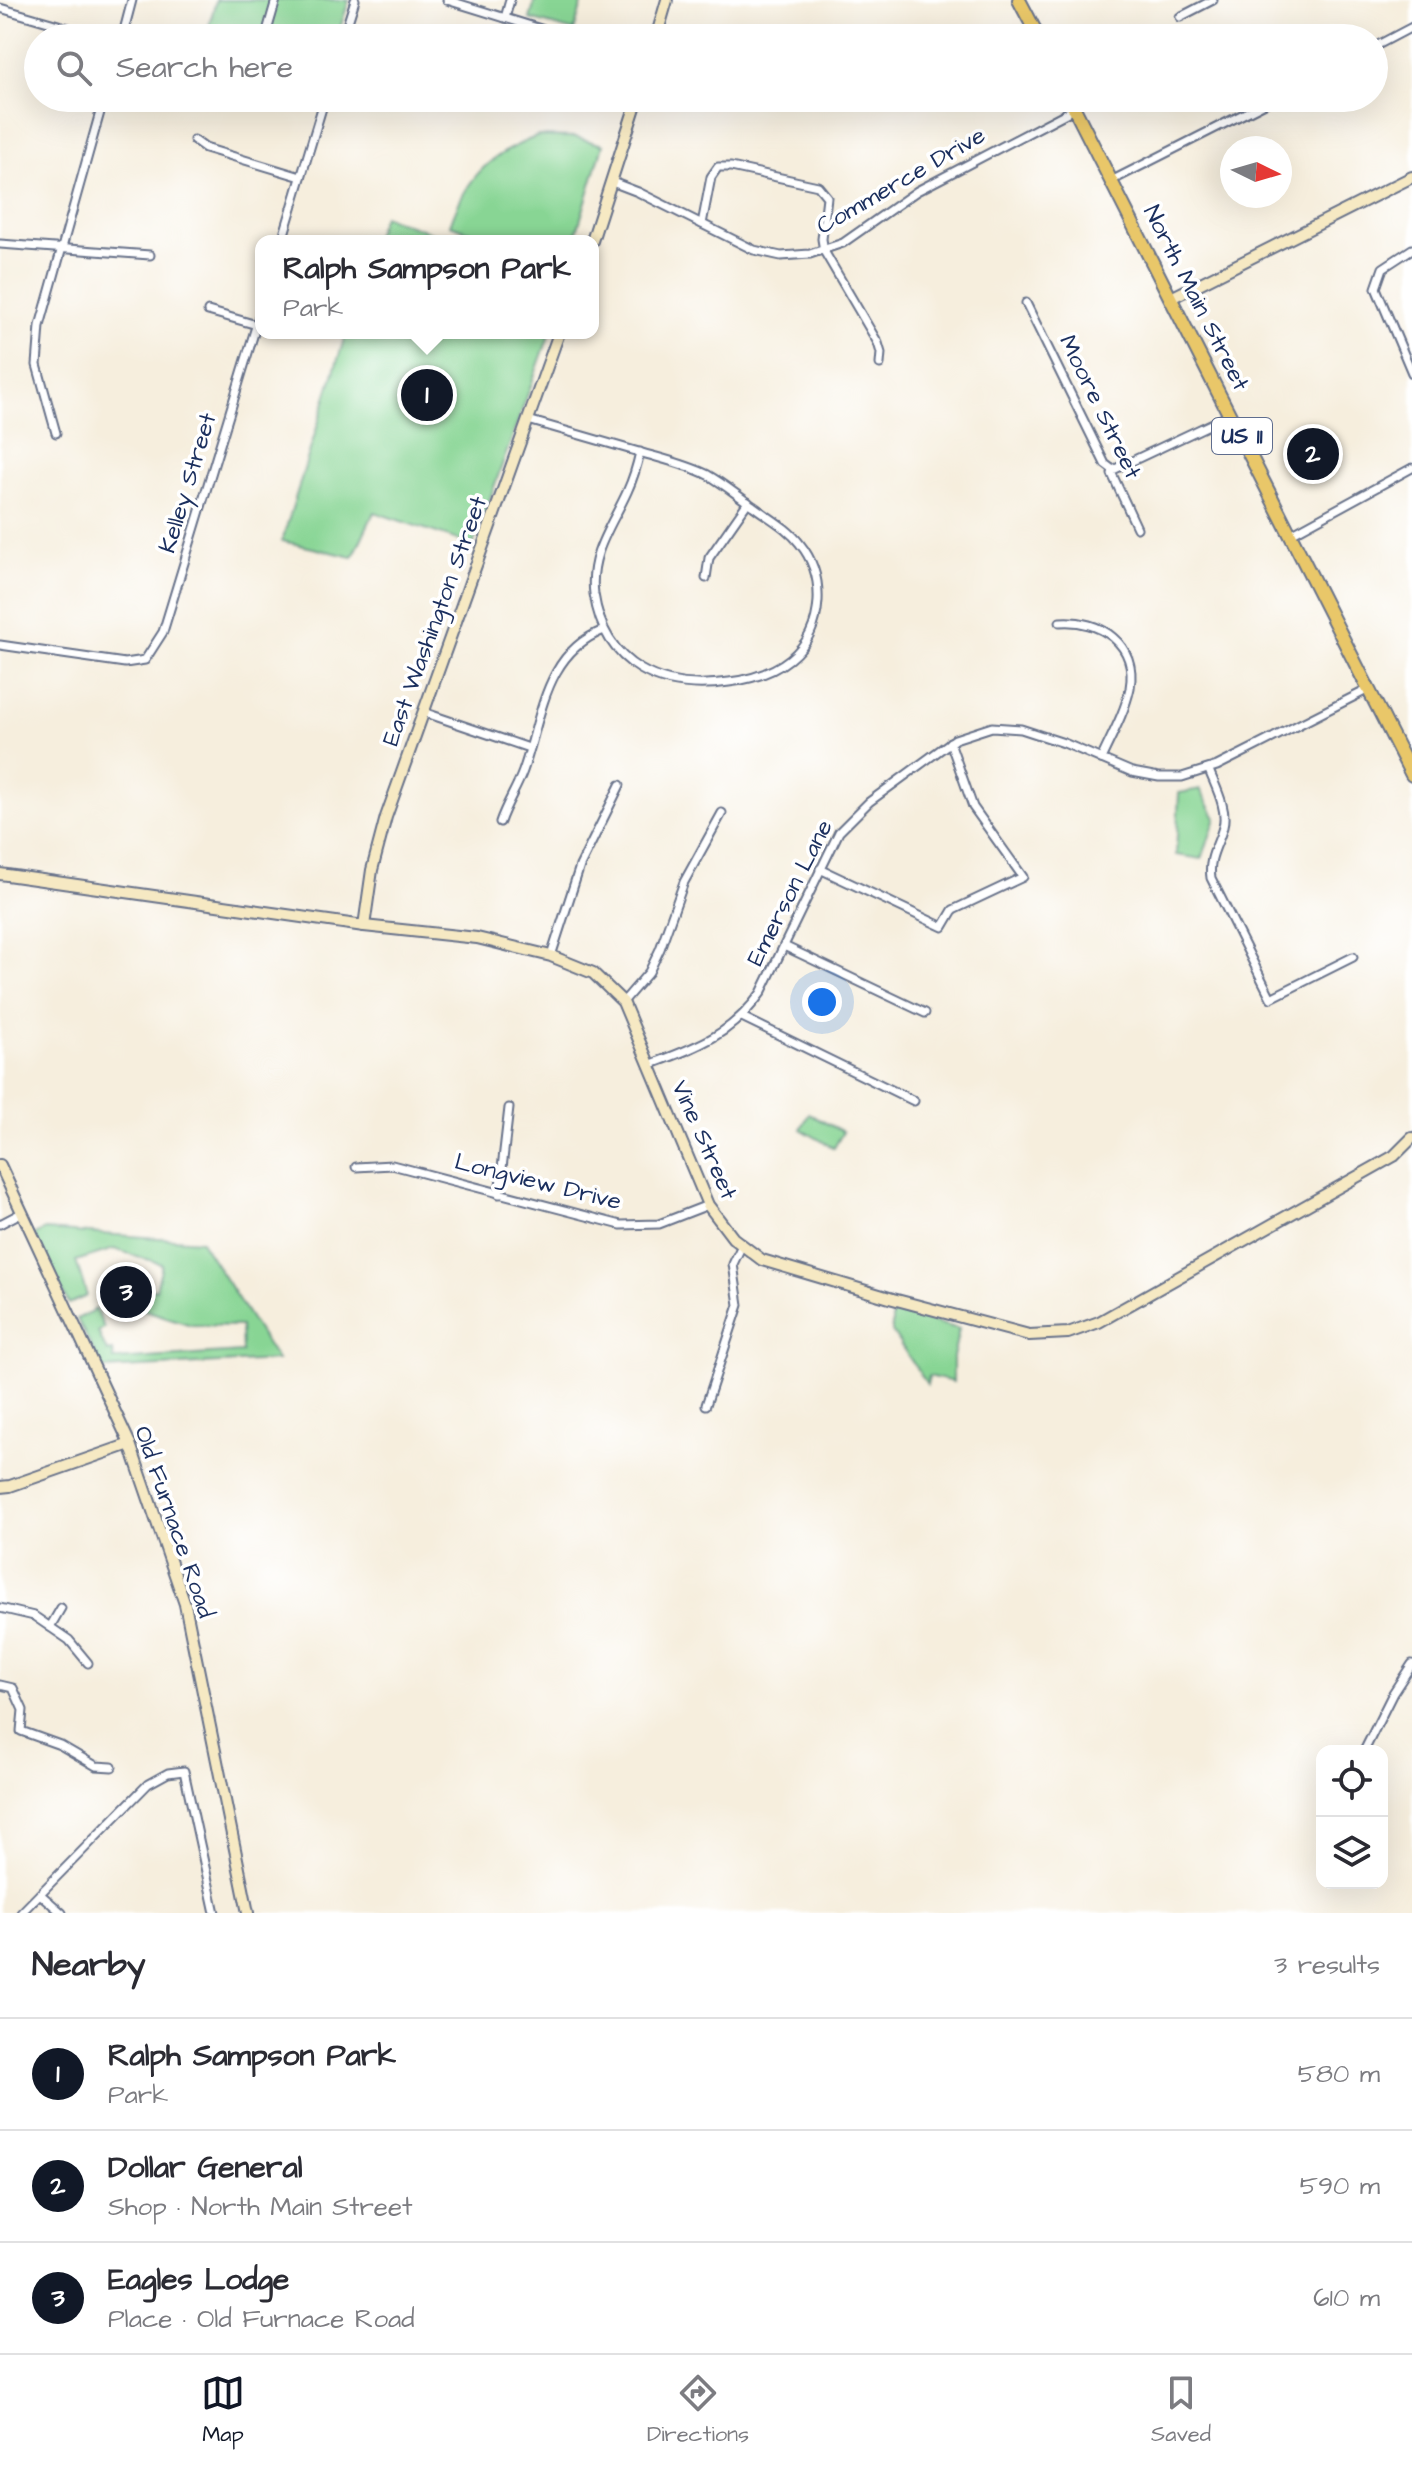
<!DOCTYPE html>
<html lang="en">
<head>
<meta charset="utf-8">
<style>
	body { margin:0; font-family:"Architects Daughter",sans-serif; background:#f2f2f3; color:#2b2b33 }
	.controls { position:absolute; right:24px; bottom:24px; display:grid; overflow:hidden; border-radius:16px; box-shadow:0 8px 32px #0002 }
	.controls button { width:72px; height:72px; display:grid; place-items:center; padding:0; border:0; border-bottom:2px solid #e1e1e2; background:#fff; color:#2b2b33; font:40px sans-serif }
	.compass { position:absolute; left:1220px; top:136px; width:72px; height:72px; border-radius:50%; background:#fff; box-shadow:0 8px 32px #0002; rotate:95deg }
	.you { position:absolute; left:822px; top:1002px; width:28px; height:28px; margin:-20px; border:6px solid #fff; border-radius:50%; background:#1a73e8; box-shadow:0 0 0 12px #1a73e833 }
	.badge { display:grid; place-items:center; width:52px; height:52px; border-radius:50%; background:#111827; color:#fff; font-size:26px; font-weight:700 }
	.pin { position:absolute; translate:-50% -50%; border:4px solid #fff; box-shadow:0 2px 8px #0006 }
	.popup { position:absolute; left:255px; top:235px; width:344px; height:104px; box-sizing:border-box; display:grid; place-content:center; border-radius:16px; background:#fff; filter:drop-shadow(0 2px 6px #0005); font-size:26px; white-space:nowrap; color:#7c7c81 }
	.popup b { font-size:30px; color:#2b2b33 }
	.popup::after { content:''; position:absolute; left:50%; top:100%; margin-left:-16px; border:16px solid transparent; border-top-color:#fff }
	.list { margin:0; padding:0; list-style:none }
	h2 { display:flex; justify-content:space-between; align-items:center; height:104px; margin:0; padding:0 32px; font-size:34px }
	h2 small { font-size:26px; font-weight:400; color:#7c7c81 }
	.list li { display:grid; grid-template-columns:52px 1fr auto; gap:24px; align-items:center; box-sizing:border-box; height:112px; padding:0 32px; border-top:2px solid #e1e1e2 }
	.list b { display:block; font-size:30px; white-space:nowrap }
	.list p { margin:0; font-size:26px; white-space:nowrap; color:#7c7c81 }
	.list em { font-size:26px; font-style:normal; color:#7c7c81 }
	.icon { flex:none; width:44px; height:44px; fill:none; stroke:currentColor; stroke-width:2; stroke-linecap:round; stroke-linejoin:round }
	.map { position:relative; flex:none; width:1412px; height:1913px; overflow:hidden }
	.search { position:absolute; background:#fff; box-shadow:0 8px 32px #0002; left:24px; right:24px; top:24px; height:88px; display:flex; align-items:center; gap:20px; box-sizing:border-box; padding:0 28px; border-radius:44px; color:#7c7c81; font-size:30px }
	.sheet { height:440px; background:#fff }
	nav { display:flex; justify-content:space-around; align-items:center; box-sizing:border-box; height:112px; border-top:2px solid #e1e1e2; background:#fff; font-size:22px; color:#7c7c81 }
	nav a { display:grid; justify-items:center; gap:4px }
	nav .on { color:#111827 }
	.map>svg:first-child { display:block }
	.green { fill:#88d594; stroke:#528279; stroke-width:2 }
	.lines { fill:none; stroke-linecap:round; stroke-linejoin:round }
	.street-casing { stroke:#68728a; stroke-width:11 }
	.secondary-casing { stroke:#68728a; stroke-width:14 }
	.primary-casing { stroke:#68728a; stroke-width:16 }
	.street { stroke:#fff; stroke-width:7 }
	.secondary { stroke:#f6e9c3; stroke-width:10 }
	.primary { stroke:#e9c769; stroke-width:12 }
	.labels { text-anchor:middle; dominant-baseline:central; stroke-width:7; stroke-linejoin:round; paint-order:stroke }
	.shield { fill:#fff; stroke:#5f6d8e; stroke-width:2 }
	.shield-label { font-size:22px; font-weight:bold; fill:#1b2f5e }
	.street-label { font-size:24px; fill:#1b2f5e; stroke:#fff }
</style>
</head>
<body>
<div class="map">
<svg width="1412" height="1913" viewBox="0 0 1412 1913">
	<rect width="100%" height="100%" fill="#fff"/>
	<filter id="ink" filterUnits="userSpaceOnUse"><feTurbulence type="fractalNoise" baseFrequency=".0125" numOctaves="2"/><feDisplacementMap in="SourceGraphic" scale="16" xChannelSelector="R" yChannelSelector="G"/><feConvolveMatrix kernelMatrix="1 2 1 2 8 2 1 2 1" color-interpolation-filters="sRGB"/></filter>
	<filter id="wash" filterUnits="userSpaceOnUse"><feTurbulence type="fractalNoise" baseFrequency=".006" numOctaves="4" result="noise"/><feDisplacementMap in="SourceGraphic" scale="32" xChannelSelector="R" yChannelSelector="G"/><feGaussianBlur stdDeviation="1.8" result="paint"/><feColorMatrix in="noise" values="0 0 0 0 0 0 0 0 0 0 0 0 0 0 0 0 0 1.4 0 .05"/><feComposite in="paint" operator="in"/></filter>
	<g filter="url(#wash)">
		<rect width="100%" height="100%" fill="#f6eedd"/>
		<g class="green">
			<path d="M216 0H349L337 38H206Z"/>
			<path d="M535 0H583L574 31 530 19Z"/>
			<path d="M538 136 576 137 603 145 574 241H498L450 225C467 175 490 155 538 136Z"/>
			<path d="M383 216 457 241H373Z"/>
			<path d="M346 333H550L473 545 374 512 353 557 282 541Z"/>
			<path d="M1200 789 1216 818 1202 859 1176 855 1179 793Z"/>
			<path d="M809 1114 843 1132 834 1148 801 1129Z"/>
			<path d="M45 1230 201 1241 277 1360 103 1369 77 1319 96 1309 104 1328 98 1332 107 1352 113 1351 114 1360 242 1352 241 1326 191 1325 142 1309 149 1288 156 1290 162 1264 114 1249 76 1261 87 1296 69 1304 33 1236Z"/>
			<path d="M892 1311 959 1329 953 1357V1382L929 1376 927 1384 892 1332Z"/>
		</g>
	</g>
	<g filter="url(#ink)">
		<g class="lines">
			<g class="street-casing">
				<g id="street">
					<path d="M447 0 570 38"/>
					<path d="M0 8 103 38"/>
					<path d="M1180 17 1213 0"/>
					<path d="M505 18 510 0"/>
					<path d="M122 38 132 0"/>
					<path d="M265 38 276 0"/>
					<path d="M343 38 355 0"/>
					<path d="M518 38 522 24"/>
					<path d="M1374 47 1412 27"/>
					<path d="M194 140 205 148 301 177"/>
					<path d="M1111 181 1275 98"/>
					<path d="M612 182 638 192 754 250 781 256 810 254 843 243 917 191 1074 109"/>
					<path d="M702 224 711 177 718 167H731L818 186 827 197 822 239 824 251 878 343 881 353 880 364"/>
					<path d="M282 241 325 98"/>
					<path d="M0 244 150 255"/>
					<path d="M1412 249 1383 268 1376 288 1412 373"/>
					<path d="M1026 303 1105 464 1113 470 1112 474 1137 528"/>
					<path d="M208 311 257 325"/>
					<path d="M528 420C565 431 602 441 639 452 662 459 686 464 708 475 724 484 738 496 753 506 769 518 788 528 800 544 813 560 819 580 818 601 815 653 776 676 729 682 662 692 605 667 594 594 589 554 611 527 627 492 633 479 637 466 640 452"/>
					<path d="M56 433 37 365 40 326 104 98"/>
					<path d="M1113 470 1230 415"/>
					<path d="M1291 534 1412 468"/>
					<path d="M706 578 709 558 748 502"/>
					<path d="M1060 622C1100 619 1138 644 1130 688 1125 712 1111 737 1101 759"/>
					<path d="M0 645 125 663 145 660 163 632 261 310"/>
					<path d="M423 712 529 748"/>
					<path d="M1209 770C1215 786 1228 809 1223 827 1218 846 1208 857 1211 878L1271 998 1353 957"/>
					<path d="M500 822C506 804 517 788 523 771 542 718 544 653 604 630"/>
					<path d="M820 869 943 927 953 910 1023 877 973 807 950 742"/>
					<path d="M784 946 925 1013"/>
					<path d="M551 956 580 866 620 785"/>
					<path d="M623 1002 649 972 660 949 684 882 722 813"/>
					<path d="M742 1017 914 1101"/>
					<path d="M649 1065C697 1047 730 1036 761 993L839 832 869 802 955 739 992 727 1021 729 1064 743 1132 772 1159 777H1182L1217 766 1369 689"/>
					<path d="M356 1167 392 1165 621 1225 659 1224 708 1205"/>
					<path d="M499 1194 509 1108"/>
					<path d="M0 1224 21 1213"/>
					<path d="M706 1405 739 1305 733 1264 742 1245"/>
					<path d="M0 1608 34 1616 69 1640 88 1663"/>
					<path d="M50 1627 61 1608"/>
					<path d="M0 1685 13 1688 23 1710 21 1731 60 1745 96 1766 112 1767"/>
					<path d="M1364 1751 1393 1693 1412 1664"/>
					<path d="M40 1894 62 1913"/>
					<path d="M21 1913 148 1784 168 1773 184 1771 215 1913"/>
				</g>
			</g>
			<g class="secondary-casing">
				<g id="secondary">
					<path d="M656 38 667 0"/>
					<path d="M592 241 638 98"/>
					<path d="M1171 298 1412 177"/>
					<path d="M0 874 364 926 477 938 551 956 593 973 623 1002 708 1205 733 1238 762 1260 893 1299 1029 1335 1068 1333 1099 1322 1394 1156 1412 1138"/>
					<path d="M364 926 372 870 386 817 559 333"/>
					<path d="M0 1165 130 1444 185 1604 248 1913"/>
					<path d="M0 1487 10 1486 130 1444"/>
				</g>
			</g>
			<g class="primary-casing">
				<g id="primary">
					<path d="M1019 0 1039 38"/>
					<path d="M1069 98 1412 775"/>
				</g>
			</g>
			<use href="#street" class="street"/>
			<use href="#secondary" class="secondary"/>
			<use href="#primary" class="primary"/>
		</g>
	</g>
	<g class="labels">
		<rect class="shield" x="1212" y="418" width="60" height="36" rx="6"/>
		<g class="shield-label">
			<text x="1242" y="436">US 11</text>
		</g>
		<g class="street-label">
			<text transform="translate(901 181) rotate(-30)">Commerce Drive</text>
			<text transform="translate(1196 298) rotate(63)">North Main Street</text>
			<text transform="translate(1100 407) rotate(64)">Moore Street</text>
			<text transform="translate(188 483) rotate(-73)">Kelley Street</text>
			<text transform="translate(435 621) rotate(-70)">East Washington Street</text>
			<text transform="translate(790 893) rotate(-63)">Emerson Lane</text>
			<text transform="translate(704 1140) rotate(66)">Vine Street</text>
			<text transform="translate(538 1182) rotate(14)">Longview Drive</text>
			<text transform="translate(174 1522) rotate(71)">Old Furnace Road</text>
		</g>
	</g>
</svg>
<div class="controls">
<button><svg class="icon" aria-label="locate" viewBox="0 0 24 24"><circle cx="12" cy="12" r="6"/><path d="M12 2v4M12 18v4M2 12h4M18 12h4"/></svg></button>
<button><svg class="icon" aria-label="layers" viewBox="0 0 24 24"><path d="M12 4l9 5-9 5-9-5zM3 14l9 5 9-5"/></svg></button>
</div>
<svg class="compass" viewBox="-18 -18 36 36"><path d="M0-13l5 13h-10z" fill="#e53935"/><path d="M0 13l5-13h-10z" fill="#7c7c81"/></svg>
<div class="you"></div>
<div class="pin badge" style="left:427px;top:395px">1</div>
<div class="popup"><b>Ralph Sampson Park</b>Park</div>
<div class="pin badge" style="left:1313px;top:454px">2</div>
<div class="pin badge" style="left:126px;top:1292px">3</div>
<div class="search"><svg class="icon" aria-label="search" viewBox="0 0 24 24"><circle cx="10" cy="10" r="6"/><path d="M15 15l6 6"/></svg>Search here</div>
</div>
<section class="sheet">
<h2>Nearby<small>3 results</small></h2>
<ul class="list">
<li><span class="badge">1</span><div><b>Ralph Sampson Park</b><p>Park</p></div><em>580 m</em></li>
<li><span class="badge">2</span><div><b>Dollar General</b><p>Shop · North Main Street</p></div><em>590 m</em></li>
<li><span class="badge">3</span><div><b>Eagles Lodge</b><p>Place · Old Furnace Road</p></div><em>610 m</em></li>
</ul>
</section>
<nav>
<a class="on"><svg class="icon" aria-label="map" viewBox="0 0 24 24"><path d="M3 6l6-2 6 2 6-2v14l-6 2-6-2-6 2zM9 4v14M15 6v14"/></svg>Map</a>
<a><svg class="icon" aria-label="directions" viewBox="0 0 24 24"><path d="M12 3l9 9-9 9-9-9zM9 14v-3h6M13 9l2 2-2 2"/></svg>Directions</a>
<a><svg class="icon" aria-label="saved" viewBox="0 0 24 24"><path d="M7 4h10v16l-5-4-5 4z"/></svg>Saved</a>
</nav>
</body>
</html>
